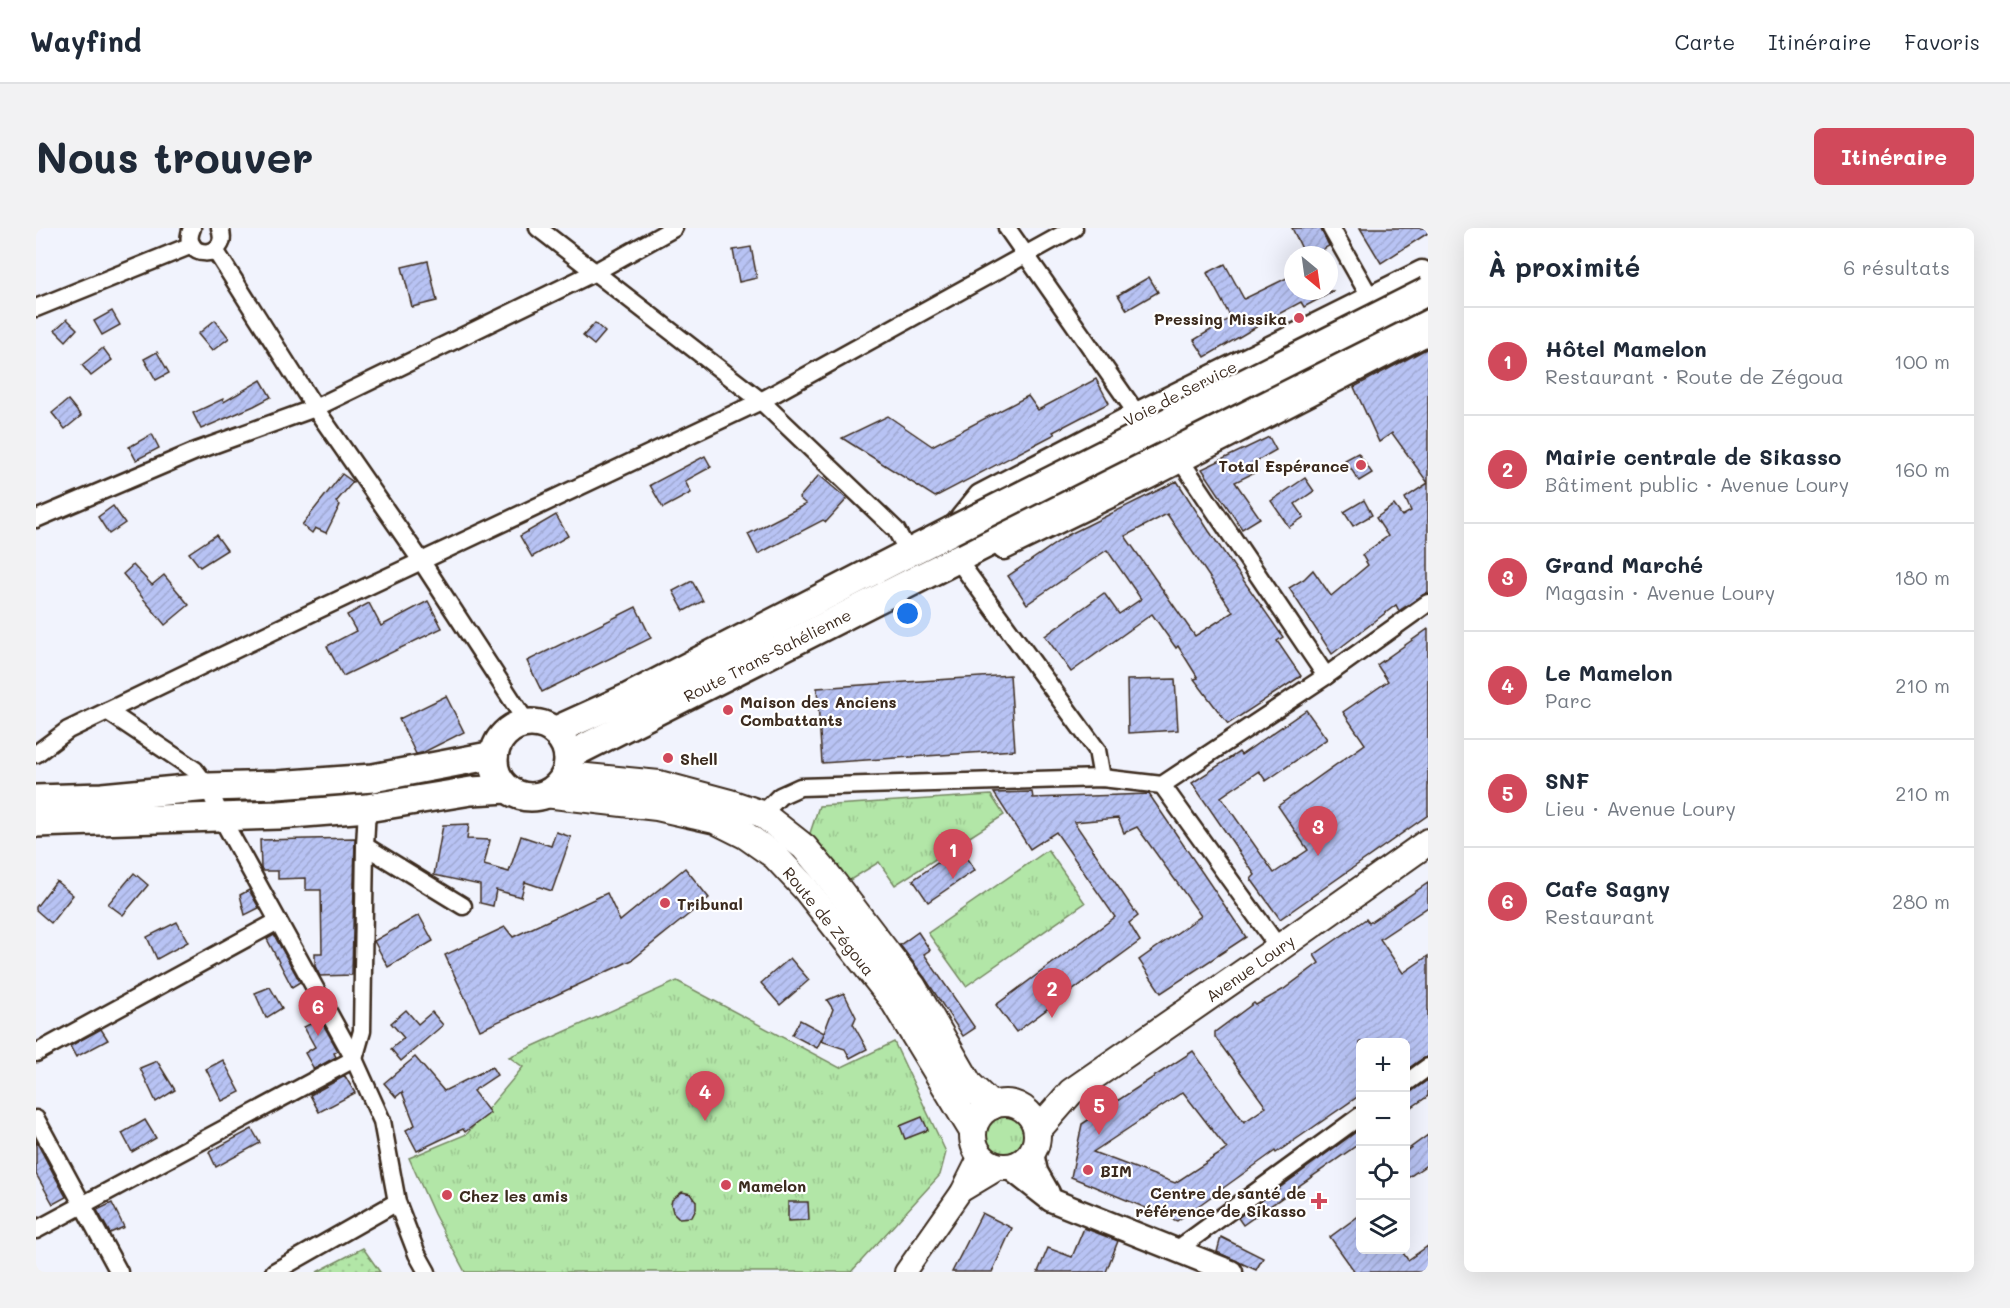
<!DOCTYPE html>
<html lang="fr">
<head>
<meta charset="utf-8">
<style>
	body { margin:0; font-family:Mali,sans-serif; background:#f2f2f3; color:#1f2937 }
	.controls { position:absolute; right:18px; bottom:18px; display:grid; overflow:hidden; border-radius:9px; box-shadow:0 6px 24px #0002 }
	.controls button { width:54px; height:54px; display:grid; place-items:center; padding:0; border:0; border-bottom:2px solid #e0e1e3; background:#fff; color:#1f2937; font:30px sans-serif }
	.compass { position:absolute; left:1248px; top:18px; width:54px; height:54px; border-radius:50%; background:#fff; box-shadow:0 6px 24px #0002; rotate:151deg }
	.you { position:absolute; left:872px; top:386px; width:21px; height:21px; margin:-15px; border:4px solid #fff; border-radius:50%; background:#1a73e8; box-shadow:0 0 0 9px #1a73e833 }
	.badge { display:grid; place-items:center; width:39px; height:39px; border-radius:50%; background:#d1495b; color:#fff; font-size:20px; font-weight:700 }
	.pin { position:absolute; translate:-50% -50px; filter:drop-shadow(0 2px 3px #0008) }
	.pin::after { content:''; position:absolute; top:32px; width:21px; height:18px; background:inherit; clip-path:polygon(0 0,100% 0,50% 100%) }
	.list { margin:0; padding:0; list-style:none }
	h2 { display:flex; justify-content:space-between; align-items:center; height:78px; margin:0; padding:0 24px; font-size:26px }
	h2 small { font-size:20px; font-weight:400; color:#747a83 }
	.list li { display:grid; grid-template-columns:39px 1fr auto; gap:18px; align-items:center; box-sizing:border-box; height:108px; padding:0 24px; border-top:2px solid #e0e1e3 }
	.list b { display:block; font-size:22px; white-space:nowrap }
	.list p { margin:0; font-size:20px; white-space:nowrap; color:#747a83 }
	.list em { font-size:20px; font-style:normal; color:#747a83 }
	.icon { flex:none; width:33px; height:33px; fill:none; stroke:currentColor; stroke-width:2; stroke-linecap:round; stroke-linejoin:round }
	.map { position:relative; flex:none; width:1392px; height:1044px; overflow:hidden; border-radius:9px }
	header { display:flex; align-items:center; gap:36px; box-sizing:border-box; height:84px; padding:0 30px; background:#fff; border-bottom:2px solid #e0e1e3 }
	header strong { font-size:28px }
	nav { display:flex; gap:33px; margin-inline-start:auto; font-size:21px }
	.intro { display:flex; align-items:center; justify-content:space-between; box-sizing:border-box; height:144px; padding:0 36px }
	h1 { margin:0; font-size:42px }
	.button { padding:15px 27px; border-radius:9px; background:#d1495b; color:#fff; font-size:21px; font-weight:700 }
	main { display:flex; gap:36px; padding:0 36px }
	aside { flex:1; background:#fff; border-radius:9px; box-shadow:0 6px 24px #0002 }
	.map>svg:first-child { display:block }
	.grass { fill:url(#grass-tufts); stroke:#768862; stroke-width:1.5 }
	.garden { fill:url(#garden-dots); stroke:#768862; stroke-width:1.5 }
	.building { fill:url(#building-hatch); stroke:#3b2a1e; stroke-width:1.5; fill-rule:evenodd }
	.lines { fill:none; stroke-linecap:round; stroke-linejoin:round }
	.minor-casing { stroke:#3b2a1e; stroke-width:21 }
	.tertiary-casing { stroke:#3b2a1e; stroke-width:24 }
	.secondary-casing { stroke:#3b2a1e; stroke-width:27 }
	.primary-casing { stroke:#3b2a1e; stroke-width:30 }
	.trunk-casing { stroke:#3b2a1e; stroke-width:32 }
	.minor { stroke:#fff; stroke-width:16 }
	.tertiary { stroke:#fff; stroke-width:20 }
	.secondary { stroke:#fff; stroke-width:22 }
	.primary { stroke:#fff; stroke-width:26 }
	.trunk { stroke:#fff; stroke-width:27 }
	.trunk-bridge-casing { stroke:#3b2a1e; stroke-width:32; stroke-linecap:butt }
	.trunk-bridge { stroke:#fff; stroke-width:27 }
	.poi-dot { fill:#d1495b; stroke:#fff; stroke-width:2 }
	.labels { text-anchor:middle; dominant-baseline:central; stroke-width:4.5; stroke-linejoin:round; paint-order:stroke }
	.poi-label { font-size:16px; font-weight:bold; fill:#3b2a1e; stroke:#fff; text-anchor:start }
	.street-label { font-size:16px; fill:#3b2a1e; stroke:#fff }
</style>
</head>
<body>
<header>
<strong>Wayfind</strong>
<nav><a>Carte</a><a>Itinéraire</a><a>Favoris</a></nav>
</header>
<div class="intro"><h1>Nous trouver</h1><a class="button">Itinéraire</a></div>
<main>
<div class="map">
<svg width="1392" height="1044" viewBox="0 0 1392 1044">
	<defs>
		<pattern id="grass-tufts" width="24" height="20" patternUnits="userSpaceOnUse" patternTransform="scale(1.5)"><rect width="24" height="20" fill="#b2e6a7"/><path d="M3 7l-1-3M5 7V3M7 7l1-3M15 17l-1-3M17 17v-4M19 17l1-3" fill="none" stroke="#9ac58f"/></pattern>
		<pattern id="garden-dots" width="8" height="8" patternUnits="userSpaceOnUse" patternTransform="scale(1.5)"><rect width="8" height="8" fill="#b2e6a7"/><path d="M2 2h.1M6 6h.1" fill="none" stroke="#9ac58f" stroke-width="1.8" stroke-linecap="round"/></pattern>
		<pattern id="building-hatch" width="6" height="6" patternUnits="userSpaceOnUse" patternTransform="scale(1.5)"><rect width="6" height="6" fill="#b8c3f4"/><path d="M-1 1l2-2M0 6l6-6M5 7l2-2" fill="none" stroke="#9fa8d1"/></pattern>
	</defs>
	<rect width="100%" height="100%" fill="#f1f3fd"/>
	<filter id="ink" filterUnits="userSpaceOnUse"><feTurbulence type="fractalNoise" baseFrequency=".0167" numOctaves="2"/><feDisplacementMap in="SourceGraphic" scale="12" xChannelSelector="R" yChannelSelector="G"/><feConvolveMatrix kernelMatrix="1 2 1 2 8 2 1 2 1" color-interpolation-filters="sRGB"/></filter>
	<g filter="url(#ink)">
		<g class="grass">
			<path d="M955 567 968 587 859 657 843 634 806 657 772 611 783 578Z"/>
			<path d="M1012 622 1049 675 930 758 892 705Z"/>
			<path d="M641 753 804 840 858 814 910 924 904 947 815 1044H429L398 986 373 930 431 906 487 839 473 829Z"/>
			<circle cx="969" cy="907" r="24"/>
		</g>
		<path class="garden" d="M327 1020 344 1044H281Z"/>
		<g class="building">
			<path d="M1256 0H1285L1293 18 1287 21 1290 27H1269Z"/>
			<path d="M1324 0H1392V5L1345 35Z"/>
			<path d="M715 19 721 50 703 54 697 22Z"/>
			<path d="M392 33 401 73 376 79 366 39Z"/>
			<path d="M1189 36 1208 71 1257 47V63H1298L1268 79 1265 74 1222 97V98L1169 129 1158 112 1195 90 1171 45Z"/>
			<path d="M1113 49 1122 64 1091 82 1082 67Z"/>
			<path d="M76 83 84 97 66 107 58 93Z"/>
			<path d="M31 91 41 101 30 113 19 102Z"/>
			<path d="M179 92 193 110 176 123 162 106Z"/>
			<path d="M559 95 569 104 558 117 547 108Z"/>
			<path d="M67 120 76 132 55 148 46 137Z"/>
			<path d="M1392 120V364L1363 383 1360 377 1296 426 1253 360 1268 351 1277 342 1295 368 1332 337 1326 327 1352 308 1340 290 1358 277 1366 288 1375 283 1369 270 1392 255 1356 205 1343 214 1318 159Z"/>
			<path d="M121 124 133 145 120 152 108 131Z"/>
			<path d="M1060 151 1073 175 1017 204 1019 206 899 269 806 210 852 188 896 218 992 168 1002 182Z"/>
			<path d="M225 152 235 169 218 178 165 201 157 185 187 171 188 174Z"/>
			<path d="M32 172 45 188 29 201 16 185Z"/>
			<path d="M116 206 123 220 100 232 93 219Z"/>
			<path d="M1233 209 1240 222 1217 235 1222 243 1199 254 1224 290 1206 301 1166 241Z"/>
			<path d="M1322 225 1336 245 1323 253 1309 232Z"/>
			<path d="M669 228 675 239 649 253 655 265 627 280 614 257Z"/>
			<path d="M306 246 317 254 300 274 304 277 290 305 279 300 276 305 266 297Z"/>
			<path d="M783 247 811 271 790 294 787 292 722 326 712 306 770 276 763 270Z"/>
			<path d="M1269 250 1278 263 1259 276 1268 289 1253 299 1235 273Z"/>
			<path d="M1141 253 1173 303 1247 409 1241 413 1265 448 1192 496 1158 451 1162 450 1142 418 1140 420 1116 386 1035 444 1009 408 1068 365 1083 386 1105 371 1071 322 991 376 972 348 1032 307ZM1131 286 1197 384 1159 408 1089 308Z"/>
			<path d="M1328 272 1336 287 1317 298 1308 284Z"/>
			<path d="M77 278 89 295 73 306 62 289Z"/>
			<path d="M520 287 532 308 496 329 484 308Z"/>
			<path d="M180 307 191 322 164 339 153 325Z"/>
			<path d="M97 337 116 357 128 347 153 377 129 397 87 346Z"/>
			<path d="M656 353 667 373 648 383 637 363Z"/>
			<path d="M392 373 406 400 307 448 291 418 320 403 311 387 333 375 345 398Z"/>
			<path d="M600 379 615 410 506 464 491 433Z"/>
			<path d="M1392 401V587L1244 691 1215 651 1219 647 1156 555 1203 524 1205 527 1270 482 1291 511 1230 553 1223 543 1185 569 1238 645 1272 622 1242 578 1329 516 1307 484 1352 453 1341 437Z"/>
			<path d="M974 447 979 522 786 535 781 460Z"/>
			<path d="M1139 451 1142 502 1092 505 1091 452Z"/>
			<path d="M410 468 428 504 386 525 380 526 363 491Z"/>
			<path d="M996 564 997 570 1113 566 1210 709 1125 765 1103 732 1165 688 1101 599 1088 605 1082 590 1038 594 1102 688 1093 695 1104 713 980 804 960 777 1079 689 1020 604 994 621 958 565Z"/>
			<path d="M433 596 431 611 454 612 448 637 473 644 485 608 515 618 520 604 535 609 516 663 489 654 485 669 460 662 457 678 444 675V657L398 647 407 597Z"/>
			<path d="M319 610 316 747 284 748 279 738V725H286L285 662H270V650L242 651V643H227L225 640 224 612Z"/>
			<path d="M923 620 939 642 892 674 877 652Z"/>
			<path d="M649 640 673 670 596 732 444 802 409 727 469 699 477 709 571 665 584 693Z"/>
			<path d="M98 645 112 657 87 687 72 676Z"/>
			<path d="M20 653 37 667 15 695 0 682V679Z"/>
			<path d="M1392 655V679L1344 711 1367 745 1392 728V829L1386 831 1370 842V814H1324V867L1240 925 1239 923 1141 993 1035 949 1046 896 1157 823 1208 894 1230 879 1179 809V804L1218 775 1220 777 1248 761 1283 735 1278 727 1330 691 1333 695ZM1147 864 1191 921 1139 955 1057 924Z"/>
			<path d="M213 662 223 680 209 687 204 667Z"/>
			<path d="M383 687 397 713 352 739 338 713Z"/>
			<path d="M141 694 152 714 121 731 111 709Z"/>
			<path d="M882 704 894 722 888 726 939 800 927 808 889 750 864 717Z"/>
			<path d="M238 707 264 754 256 759 231 711Z"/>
			<path d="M754 730 773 752 744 777 725 755Z"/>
			<path d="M234 759 246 780 230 790 219 765Z"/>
			<path d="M808 765 820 789 817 796 831 821 814 830 809 821 785 813 788 806 781 820 756 807 764 792 788 805 797 781 791 772Z"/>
			<path d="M370 782 382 796 396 784 407 797 365 833 355 821 368 810 355 795Z"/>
			<path d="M284 791 302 823 298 825 300 829 278 841 269 825 279 819 268 799Z"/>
			<path d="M65 801 72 812 40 829 34 818Z"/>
			<path d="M379 829 408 863 456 839 461 847 437 863 454 885 429 904 427 901 381 923 370 902 379 897 366 864 360 869 348 855Z"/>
			<path d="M187 832 204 864 186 873 170 841Z"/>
			<path d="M121 833 139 862 120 874 104 840Z"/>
			<path d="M309 848 319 865 283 884 274 867Z"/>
			<path d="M1392 852V868L1370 883V865L1376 863Z"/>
			<path d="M886 889 892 902 869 911 864 898Z"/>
			<path d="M109 892 120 910 96 924 86 905Z"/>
			<path d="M216 901 224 915 180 939 173 924Z"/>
			<path d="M1324 901V915L1207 997 1202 990Z"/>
			<path d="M1392 907V936L1370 951V923Z"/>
			<path d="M0 913 30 969 17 976 0 946Z"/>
			<path d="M646 964 655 966 660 973V981L656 989 643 990 637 984 635 976 636 972Z"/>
			<path d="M752 974H772L773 992 752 993Z"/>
			<path d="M76 975 88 999 74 1005 61 982Z"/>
			<path d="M946 985 976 1000 956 1044H916Z"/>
			<path d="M1324 987V1022H1365L1372 1032 1392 1018V1044H1319L1294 1009Z"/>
			<path d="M1048 1000 1082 1013 1070 1044H1002L1012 1020 1036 1029Z"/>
			<path d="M1185 1009 1227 1030 1220 1042 1181 1024Z"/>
		</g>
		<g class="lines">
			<g class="minor-casing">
				<g id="minor">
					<path d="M156 0C142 32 196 33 184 0"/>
					<path d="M502 0 725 173 860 302 873 325"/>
					<path d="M971 0 1101 186"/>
					<path d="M1295 0 1334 69"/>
					<path d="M179 22 279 180 386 334 491 495"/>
					<path d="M0 80 156 17"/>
					<path d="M1145 233 1290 448"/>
					<path d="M0 291 160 223 279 180 559 44 638 0"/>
					<path d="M921 331 1061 522 1066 550"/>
					<path d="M71 483 159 542 172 559 185 589 318 831 346 893 361 974 381 1026 391 1044"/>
					<path d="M0 526 32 502 273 386 725 173 1038 0"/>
					<path d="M1126 557 1243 720"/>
					<path d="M726 586 744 568 764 559 1066 550 1126 557 1290 448 1392 375"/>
					<path d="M329 618 427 678"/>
					<path d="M0 825 242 693"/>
					<path d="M1370 855 1392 839"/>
					<path d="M0 891 83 1044"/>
					<path d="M0 1002 318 831 326 803 329 618 331 580"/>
					<path d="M1139 1023 1324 888"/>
					<path d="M238 1044 361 974"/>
				</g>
			</g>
			<g class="tertiary-casing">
				<g id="tertiary">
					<path d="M925 964 965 940"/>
					<path d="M869 1044 925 964 943 928"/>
				</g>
			</g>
			<g class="secondary-casing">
				<g id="secondary">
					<path d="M917 301 944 268 1101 186 1386 44"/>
					<path d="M968 320 1113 249 1392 105"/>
					<path d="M996 925 1000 944 1012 965"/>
					<path d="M974 940 1015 972 1195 1044"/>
				</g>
			</g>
			<g class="primary-casing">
				<g id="primary">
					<path d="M530 547 623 556 694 575 726 586 768 619 790 645 877 759 933 856 956 878"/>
					<path d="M509 566 621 579 679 592 709 607 739 628 769 660 857 772 936 902"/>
					<circle cx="969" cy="907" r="32"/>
					<path d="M1001 903 1035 864 1243 720 1392 614"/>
				</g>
			</g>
			<g class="trunk-casing">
				<g id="trunk">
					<circle cx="495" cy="532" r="37"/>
					<path d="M518 503 593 469 915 303"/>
					<path d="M532 528 921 331 1392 89"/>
					<path d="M0 571 66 569 172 559 241 557 337 550 458 527"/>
					<path d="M0 595 243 587 331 580 435 563 472 561"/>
				</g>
			</g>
			<use href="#minor" class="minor"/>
			<use href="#tertiary" class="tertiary"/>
			<use href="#secondary" class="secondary"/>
			<use href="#primary" class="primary"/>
			<use href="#trunk" class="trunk"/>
			<g class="trunk-bridge-casing">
				<path id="trunk-bridge" d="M915 303 1392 63"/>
			</g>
			<use href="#trunk-bridge" class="trunk-bridge"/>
		</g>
	</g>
	<g class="poi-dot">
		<circle cx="1263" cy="90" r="6"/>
		<circle cx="1325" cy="237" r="6"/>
		<circle cx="692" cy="482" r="6"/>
		<circle cx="632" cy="530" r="6"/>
		<circle cx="629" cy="675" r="6"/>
		<circle cx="1052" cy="942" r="6"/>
		<circle cx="690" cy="957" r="6"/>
		<circle cx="411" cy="967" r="6"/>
		<path d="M1280 964h6v6h6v6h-6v6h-6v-6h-6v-6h6z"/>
	</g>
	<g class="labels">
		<g class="poi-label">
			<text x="1251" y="90" text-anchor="end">Pressing Missika</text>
			<text x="1313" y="237" text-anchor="end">Total Espérance</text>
			<text x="704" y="473">Maison des Anciens<tspan x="704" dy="18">Combattants</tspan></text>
			<text x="644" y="530">Shell</text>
			<text x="641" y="675">Tribunal</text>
			<text x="1064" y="942">BIM</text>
			<text x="702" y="957">Mamelon</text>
			<text x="1270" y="964" text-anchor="end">Centre de santé de<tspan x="1270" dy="18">référence de Sikasso</tspan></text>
			<text x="423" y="967">Chez les amis</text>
		</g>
		<g class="street-label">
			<text transform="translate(1144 165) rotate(-27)">Voie de Service</text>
			<text transform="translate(731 427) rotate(-27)">Route Trans-Sahélienne</text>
			<text transform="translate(793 693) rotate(51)">Route de Zégoua</text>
			<text transform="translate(1214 740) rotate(-35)">Avenue Loury</text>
		</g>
	</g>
</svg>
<div class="controls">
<button>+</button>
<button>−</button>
<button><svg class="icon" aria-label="locate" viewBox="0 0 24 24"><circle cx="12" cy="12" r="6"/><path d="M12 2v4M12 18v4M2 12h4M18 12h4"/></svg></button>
<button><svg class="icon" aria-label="layers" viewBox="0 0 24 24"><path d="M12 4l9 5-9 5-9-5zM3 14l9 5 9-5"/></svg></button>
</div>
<svg class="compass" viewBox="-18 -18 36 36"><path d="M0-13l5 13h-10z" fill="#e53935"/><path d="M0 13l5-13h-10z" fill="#747a83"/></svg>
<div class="you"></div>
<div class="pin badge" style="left:917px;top:651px">1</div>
<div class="pin badge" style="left:1016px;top:790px">2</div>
<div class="pin badge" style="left:1282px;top:628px">3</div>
<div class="pin badge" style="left:669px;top:893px">4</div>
<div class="pin badge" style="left:1063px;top:907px">5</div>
<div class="pin badge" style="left:282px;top:808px">6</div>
</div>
<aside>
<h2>À proximité<small>6 résultats</small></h2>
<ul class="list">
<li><span class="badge">1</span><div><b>Hôtel Mamelon</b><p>Restaurant · Route de Zégoua</p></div><em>100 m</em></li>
<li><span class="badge">2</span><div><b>Mairie centrale de Sikasso</b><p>Bâtiment public · Avenue Loury</p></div><em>160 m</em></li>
<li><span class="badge">3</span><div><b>Grand Marché</b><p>Magasin · Avenue Loury</p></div><em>180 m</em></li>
<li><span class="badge">4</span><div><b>Le Mamelon</b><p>Parc</p></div><em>210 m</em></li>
<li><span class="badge">5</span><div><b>SNF</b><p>Lieu · Avenue Loury</p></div><em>210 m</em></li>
<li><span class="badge">6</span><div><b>Cafe Sagny</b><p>Restaurant</p></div><em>280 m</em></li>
</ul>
</aside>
</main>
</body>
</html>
